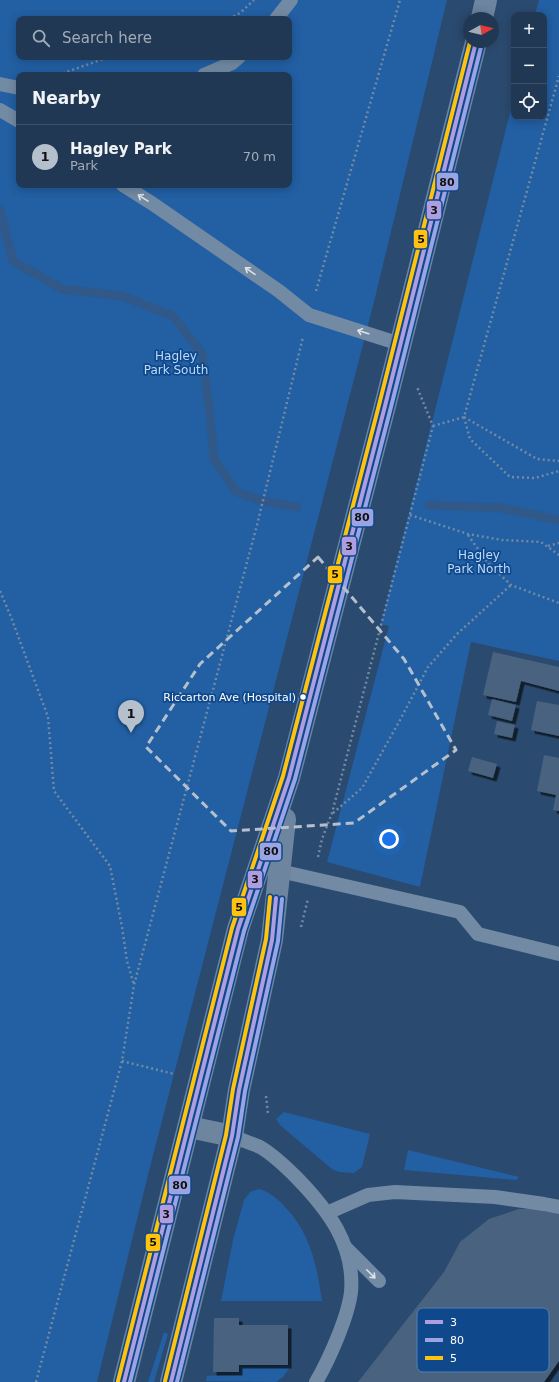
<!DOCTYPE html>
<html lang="en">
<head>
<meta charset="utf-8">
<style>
	body { margin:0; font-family:"DejaVu Sans",sans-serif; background:#2d435d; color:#f1f3f6 }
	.controls { position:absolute; right:12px; top:12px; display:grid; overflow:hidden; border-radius:8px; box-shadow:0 2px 10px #0003 }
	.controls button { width:36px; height:36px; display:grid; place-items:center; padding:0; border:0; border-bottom:1px solid #3d526a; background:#203853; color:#f1f3f6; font:20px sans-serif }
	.compass { position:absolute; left:463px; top:12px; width:36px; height:36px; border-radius:50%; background:#203853; box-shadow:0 2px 10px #0003; rotate:82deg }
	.you { position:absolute; left:389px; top:839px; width:14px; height:14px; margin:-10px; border:3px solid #fff; border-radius:50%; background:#1a73e8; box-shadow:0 0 0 6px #1a73e833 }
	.badge { display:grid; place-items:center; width:26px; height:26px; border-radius:50%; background:#b5c0cd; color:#111; font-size:13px; font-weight:700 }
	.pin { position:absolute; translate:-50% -33px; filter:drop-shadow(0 1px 2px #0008) }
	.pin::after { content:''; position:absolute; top:21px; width:14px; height:12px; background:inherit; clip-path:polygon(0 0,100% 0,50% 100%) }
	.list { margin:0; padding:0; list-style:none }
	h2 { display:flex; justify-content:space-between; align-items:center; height:52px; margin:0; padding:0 16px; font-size:17px }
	h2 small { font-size:13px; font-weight:400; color:#a2acb8 }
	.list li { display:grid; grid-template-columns:26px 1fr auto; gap:12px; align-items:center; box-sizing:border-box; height:64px; padding:0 16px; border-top:1px solid #3d526a }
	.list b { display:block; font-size:15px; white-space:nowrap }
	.list p { margin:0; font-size:13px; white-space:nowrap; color:#a2acb8 }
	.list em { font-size:13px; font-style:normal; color:#a2acb8 }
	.icon { flex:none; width:22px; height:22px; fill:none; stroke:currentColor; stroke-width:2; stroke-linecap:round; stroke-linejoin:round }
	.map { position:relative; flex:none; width:559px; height:1382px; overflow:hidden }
	.search { position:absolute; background:#203853; box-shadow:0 2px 10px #0003; left:16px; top:16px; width:276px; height:44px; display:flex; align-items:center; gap:10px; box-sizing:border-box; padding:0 14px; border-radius:8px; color:#a2acb8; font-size:15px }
	.panel { position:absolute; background:#203853; box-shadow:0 2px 10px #0003; left:16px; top:72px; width:276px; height:116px; border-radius:8px }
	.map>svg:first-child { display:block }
	.green { fill:#225fa3; fill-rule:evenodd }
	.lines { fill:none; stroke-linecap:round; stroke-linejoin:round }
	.stream { stroke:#30598a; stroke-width:9 }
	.building { fill:#48627f; filter:url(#shadow) }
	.path { stroke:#728aa4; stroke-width:2.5; stroke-dasharray:2 3; stroke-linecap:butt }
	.lane { stroke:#728aa4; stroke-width:14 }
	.secondary { stroke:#6d859f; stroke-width:22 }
	.bus-1-casing { stroke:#0f488b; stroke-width:7 }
	.bus-2-casing { stroke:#0f488b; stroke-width:7 }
	.bus-3-casing { stroke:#0f488b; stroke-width:7 }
	.bus-1 { stroke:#ae9ee1; stroke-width:4 }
	.bus-2 { stroke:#9aa4e5; stroke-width:4 }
	.bus-3 { stroke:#ffc20e; stroke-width:4 }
	.oneway { stroke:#dce2e8 }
	.marked { fill:none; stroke:#b5c0cd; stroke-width:3; stroke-dasharray:8 5; stroke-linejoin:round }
	.bus-dot { fill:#fff; stroke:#0f488b; stroke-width:1.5 }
	.labels { text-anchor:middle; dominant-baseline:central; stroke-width:3.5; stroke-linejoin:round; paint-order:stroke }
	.bus-label { font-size:11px; fill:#fff; stroke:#0f488b; text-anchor:end }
	.park-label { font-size:12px; fill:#bcdbfd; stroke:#0f488b }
	.key { fill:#0f488b; stroke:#577fae; stroke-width:1 }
	.key-label { font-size:11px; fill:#fff }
	.line-badge { stroke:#0f488b; stroke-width:1.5 }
	.pale-badge-label { font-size:11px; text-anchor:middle; font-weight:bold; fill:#111 }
</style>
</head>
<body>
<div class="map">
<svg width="559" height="1382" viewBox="0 0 559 1382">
	<defs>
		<filter id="shadow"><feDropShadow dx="3.5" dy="3.5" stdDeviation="0" flood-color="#0009"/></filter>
	</defs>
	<rect width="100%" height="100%" fill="#2b4a6f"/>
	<g class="green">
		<path d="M0 0H447L375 298 150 1167 97 1382H0ZM19 19H289V57H19ZM19 75H289V185H19Z"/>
		<path d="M539 0H559V661L471 642 420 887 327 862 389 626 381 624 514 97V117H544V15H535Z"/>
		<path d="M284 1112 370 1134 362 1167 354 1173 339 1172 332 1169 281 1126 276 1119Z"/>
		<path d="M408 1150 519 1177 517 1180 404 1170Z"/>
		<path d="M259 1189C270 1192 279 1200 286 1208 311 1234 317 1267 322 1301H221L233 1240 244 1200 250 1192Z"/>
		<path d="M164 1332 168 1334 154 1382H148Z"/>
		<path d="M291 1366 283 1377 276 1382 206 1381 207 1376 240 1374 241 1367Z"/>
	</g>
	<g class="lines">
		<g class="stream">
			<path d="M0 210 13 261 62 289 122 296 173 316 202 354 210 415 214 459 237 492 262 501 297 507"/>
			<path d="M429 505 502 508 559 520"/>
		</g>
	</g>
	<g class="building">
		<path d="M493 652 559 667V691L521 681 516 702 483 695Z"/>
		<path d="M492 699 516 705 512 721 488 715Z"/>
		<path d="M537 701 559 705V736L531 730Z"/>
		<path d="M497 721 515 725 512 738 494 734Z"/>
		<path d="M544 755 559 758V811L553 810 556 795 537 791Z"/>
		<path d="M472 757 497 764 493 778 468 771Z"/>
		<path d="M519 1209H551L559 1213V1361L544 1382H358L444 1272 460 1242 489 1219Z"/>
		<path d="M214 1318H239V1325H288V1365H239V1372H213Z"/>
	</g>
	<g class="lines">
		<g class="path">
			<path d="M229 19 240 13 254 0"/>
			<path d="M58 75 109 57"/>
			<path d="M316 291 400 0"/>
			<path d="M464 417 470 439 510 477 535 478 559 471"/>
			<path d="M464 417 537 459 559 461"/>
			<path d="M433 426 464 417 559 76"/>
			<path d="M410 515 468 534 502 540 541 542 559 555"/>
			<path d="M468 535 488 563 511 585 559 603"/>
			<path d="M548 546 559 543"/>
			<path d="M0 591 11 617 48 717 54 791 110 866 122 927 127 961 134 985"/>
			<path d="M333 813 362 788 400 720 428 667 457 634 511 585"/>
			<path d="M318 857 322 839 332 813 433 426 417 387"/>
			<path d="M301 927 308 899"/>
			<path d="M122 1061 174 1074"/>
			<path d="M266 1096 268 1114"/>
			<path d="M36 1382 122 1061 134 985 257 525 303 337"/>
		</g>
		<g class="lane">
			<path d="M276 19 291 0"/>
			<path d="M204 75 232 63 239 57"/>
			<path d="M0 84 19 88"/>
			<path d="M0 110 19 121"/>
			<path d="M123 185 153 204 279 291 309 315 400 344"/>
			<path d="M271 869 460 912 478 934 559 954"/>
			<path d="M232 1136C241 1140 251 1143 260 1147 274 1155 286 1167 297 1178 328 1210 355 1245 351 1292 348 1317 329 1360 316 1382"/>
			<path d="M327 1213 368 1195 395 1192 495 1197 544 1204 559 1207"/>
			<path d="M345 1247 379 1281"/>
		</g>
		<g class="secondary">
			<path d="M482 18 486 0"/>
			<path d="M189 1127 232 1136"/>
			<path d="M124 1382 238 929 289 778 385 406 476 42"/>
			<path d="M171 1382 232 1136 239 1090 272 940 285 819"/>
		</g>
		<g class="bus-1-casing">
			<g id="bus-1">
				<path d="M124 1382 238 929 289 778 385 406 476 42"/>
				<path d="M171 1382 232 1136 239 1090 272 940 276 898"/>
			</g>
		</g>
		<g class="bus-2-casing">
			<g id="bus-2">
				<path d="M130 1382 244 931 295 779 391 407 482 43"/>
				<path d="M177 1382 238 1137 245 1091 278 941 282 899"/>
			</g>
		</g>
		<g class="bus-3-casing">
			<g id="bus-3">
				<path d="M118 1381 232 928 283 776 379 405 470 42"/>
				<path d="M165 1381 226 1135 233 1089 266 939 270 897"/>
			</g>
		</g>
		<use href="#bus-1" class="bus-1"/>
		<use href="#bus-2" class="bus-2"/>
		<use href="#bus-3" class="bus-3"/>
	</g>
	<defs><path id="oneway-shaft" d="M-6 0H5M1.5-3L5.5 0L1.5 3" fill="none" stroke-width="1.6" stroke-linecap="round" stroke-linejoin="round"/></defs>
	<g class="oneway">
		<use href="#oneway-shaft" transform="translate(143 198) rotate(-148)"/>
		<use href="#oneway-shaft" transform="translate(250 271) rotate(-145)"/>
		<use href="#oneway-shaft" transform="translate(363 332) rotate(-163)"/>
		<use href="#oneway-shaft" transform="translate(371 1274) rotate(45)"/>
	</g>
	<path class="marked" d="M318 557 404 659 456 750 354 823 231 831 146 747 200 664Z"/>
	<circle class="bus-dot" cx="303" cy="697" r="3.5"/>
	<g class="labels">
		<g class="bus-label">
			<text x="296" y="697">Riccarton Ave (Hospital)</text>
		</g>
		<g class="park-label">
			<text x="176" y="356">Hagley<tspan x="176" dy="14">Park South</tspan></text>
			<text x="479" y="555">Hagley<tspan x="479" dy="14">Park North</tspan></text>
		</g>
	</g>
	<rect x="417" y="1308" width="132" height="64" rx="6" class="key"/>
	<rect x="425" y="1320" width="18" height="4" fill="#ae9ee1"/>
	<rect x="425" y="1338" width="18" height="4" fill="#9aa4e5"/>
	<rect x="425" y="1356" width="18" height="4" fill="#ffc20e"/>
	<g class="key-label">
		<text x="450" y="1326">3</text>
		<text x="450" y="1344">80</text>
		<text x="450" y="1362">5</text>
	</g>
	<g class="line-badge">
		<rect x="436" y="172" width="23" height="19" rx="4" fill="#9aa4e5"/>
		<rect x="426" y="200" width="16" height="20" rx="4" fill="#ae9ee1"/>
		<rect x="413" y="229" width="15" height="20" rx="4" fill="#ffc20e"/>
		<rect x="351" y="508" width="23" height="19" rx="4" fill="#9aa4e5"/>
		<rect x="341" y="536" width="16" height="20" rx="4" fill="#ae9ee1"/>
		<rect x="327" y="565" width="16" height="19" rx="4" fill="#ffc20e"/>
		<rect x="259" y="842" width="23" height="19" rx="4" fill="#9aa4e5"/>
		<rect x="247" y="870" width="16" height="19" rx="4" fill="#ae9ee1"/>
		<rect x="231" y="897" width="16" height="20" rx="4" fill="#ffc20e"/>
		<rect x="168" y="1175" width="23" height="20" rx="4" fill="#9aa4e5"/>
		<rect x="159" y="1204" width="15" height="20" rx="4" fill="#ae9ee1"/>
		<rect x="145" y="1233" width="16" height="19" rx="4" fill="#ffc20e"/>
	</g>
	<g class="pale-badge-label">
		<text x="447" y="186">80</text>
		<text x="434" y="214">3</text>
		<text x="421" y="243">5</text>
		<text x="362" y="521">80</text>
		<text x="349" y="550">3</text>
		<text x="335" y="578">5</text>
		<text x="271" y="855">80</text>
		<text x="255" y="883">3</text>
		<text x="239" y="911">5</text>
		<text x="180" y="1189">80</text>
		<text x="166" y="1218">3</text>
		<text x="153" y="1246">5</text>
	</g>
</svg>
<div class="controls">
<button>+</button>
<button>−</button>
<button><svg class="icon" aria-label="locate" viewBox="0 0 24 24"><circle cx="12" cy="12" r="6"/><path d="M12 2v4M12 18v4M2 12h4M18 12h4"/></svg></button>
</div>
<svg class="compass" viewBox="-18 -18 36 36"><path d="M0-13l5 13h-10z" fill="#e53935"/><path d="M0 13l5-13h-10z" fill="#a2acb8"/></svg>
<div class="you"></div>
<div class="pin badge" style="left:131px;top:733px">1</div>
<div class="search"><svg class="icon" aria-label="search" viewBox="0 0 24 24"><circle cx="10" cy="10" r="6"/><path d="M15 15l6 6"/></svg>Search here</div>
<section class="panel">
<h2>Nearby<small></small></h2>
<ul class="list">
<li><span class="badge">1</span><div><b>Hagley Park</b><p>Park</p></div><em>70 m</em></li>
</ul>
</section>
</div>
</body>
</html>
